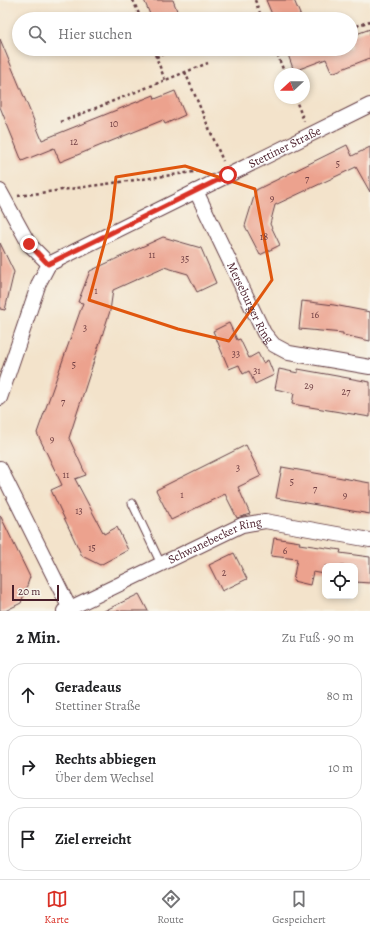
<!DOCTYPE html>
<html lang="de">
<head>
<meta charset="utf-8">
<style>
	body { margin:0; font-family:Alegreya,serif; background:#f6f6f6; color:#202124 }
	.controls { position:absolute; right:12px; bottom:12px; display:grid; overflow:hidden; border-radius:8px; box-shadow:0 2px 6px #0003 }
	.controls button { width:36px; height:36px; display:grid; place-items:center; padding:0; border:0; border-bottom:1px solid #e0e0e0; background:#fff; color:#202124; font:20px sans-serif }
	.compass { position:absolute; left:274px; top:68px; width:36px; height:36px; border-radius:50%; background:#fff; box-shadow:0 2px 6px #0003; rotate:249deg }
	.scale { position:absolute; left:12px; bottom:10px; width:47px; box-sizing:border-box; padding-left:4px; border:2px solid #4a1f2b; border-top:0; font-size:11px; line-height:14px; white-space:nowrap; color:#4a1f2b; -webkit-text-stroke:3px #f7f3e8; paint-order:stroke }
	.stop { position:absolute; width:12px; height:12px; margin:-9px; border:3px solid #d93025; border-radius:50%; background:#fff }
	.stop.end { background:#d93025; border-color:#fff; box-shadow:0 1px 4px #0008 }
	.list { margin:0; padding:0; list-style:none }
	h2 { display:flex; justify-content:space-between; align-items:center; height:52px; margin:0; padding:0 16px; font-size:17px }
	h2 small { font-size:13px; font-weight:400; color:#757577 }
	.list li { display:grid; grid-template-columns:26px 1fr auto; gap:12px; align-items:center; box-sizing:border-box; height:64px; margin:0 8px 8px; padding:0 8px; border:1px solid #e0e0e0; border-radius:16px }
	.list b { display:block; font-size:15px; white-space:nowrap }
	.list p { margin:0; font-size:13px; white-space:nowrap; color:#757577 }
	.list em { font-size:13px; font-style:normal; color:#757577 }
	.icon { flex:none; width:22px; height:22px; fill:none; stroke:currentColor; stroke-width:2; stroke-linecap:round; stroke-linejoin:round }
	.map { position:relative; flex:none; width:370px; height:611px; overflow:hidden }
	.search { position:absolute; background:#fff; box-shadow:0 2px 6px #0003; left:12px; right:12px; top:12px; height:44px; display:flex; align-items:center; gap:10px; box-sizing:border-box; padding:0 14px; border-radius:22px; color:#757577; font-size:15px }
	.sheet { height:268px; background:#fff }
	nav { display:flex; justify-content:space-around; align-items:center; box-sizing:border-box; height:56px; border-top:1px solid #e0e0e0; background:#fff; font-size:11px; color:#757577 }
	nav a { display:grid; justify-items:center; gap:2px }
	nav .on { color:#d93025 }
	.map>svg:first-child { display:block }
	.building { fill:#eca28e }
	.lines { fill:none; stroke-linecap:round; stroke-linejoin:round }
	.lane-casing { stroke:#633c43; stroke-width:9 }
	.street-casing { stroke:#633c43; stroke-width:16 }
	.path { stroke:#633c43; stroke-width:2.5; stroke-dasharray:3 3; stroke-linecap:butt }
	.lane { stroke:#fff; stroke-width:7 }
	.street { stroke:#fff; stroke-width:14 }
	.route { stroke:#d93025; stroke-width:5 }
	.marked { fill:none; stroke:#e0560e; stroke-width:3; stroke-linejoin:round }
	.labels { text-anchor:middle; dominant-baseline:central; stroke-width:3; stroke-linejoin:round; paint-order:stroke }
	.number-label { font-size:10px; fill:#724044 }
	.street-label { font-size:12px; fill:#4a1f2b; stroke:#f7f3e8 }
</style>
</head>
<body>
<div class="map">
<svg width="370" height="611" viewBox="0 0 370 611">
	<rect width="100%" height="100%" fill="#f7f3e8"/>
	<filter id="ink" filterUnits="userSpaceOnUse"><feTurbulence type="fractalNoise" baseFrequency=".025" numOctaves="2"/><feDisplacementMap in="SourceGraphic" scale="8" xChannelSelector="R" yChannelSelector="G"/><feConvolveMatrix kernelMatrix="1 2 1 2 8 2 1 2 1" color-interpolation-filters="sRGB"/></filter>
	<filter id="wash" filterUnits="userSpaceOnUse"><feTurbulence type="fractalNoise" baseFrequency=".012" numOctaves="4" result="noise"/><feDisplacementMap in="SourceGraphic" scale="16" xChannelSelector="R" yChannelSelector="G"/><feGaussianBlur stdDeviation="0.9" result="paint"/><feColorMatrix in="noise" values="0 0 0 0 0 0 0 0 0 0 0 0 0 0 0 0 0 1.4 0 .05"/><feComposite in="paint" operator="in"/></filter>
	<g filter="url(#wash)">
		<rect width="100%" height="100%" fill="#f3e3cb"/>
		<g id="blocks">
			<g class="building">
				<path d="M144 0H173L180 19H152Z"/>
				<path d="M266 0H294L302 19H274Z"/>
				<path d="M370 29V58L332 73 326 59 294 71 286 49H351V36Z"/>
				<path d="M0 39 42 140 154 95 155 99 175 91 185 115 165 124 163 120 60 162 54 148 22 161 0 107Z"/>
				<path d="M347 145 352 156 370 147V192L356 167 275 205 270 224 280 245 260 255 245 226 256 190Z"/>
				<path d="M163 237 201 248 216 283 197 292 188 274 164 267 113 290 110 311 69 438 86 475 75 479 104 534 117 527 128 550 100 565 82 556 51 490 62 485 37 433 83 303 78 302 90 271Z"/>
				<path d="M0 243 14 272 5 310 0 309Z"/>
				<path d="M302 301 334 305 370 312V341L343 335V333L299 329Z"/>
				<path d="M229 323 237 340 240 339 249 358 258 353 263 363 268 360 274 375 255 384 249 371 243 374 239 365 229 369 213 331Z"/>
				<path d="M279 369 298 373V369L370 382V417L292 404 294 393 275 389Z"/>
				<path d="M246 445 261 476 238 487 250 514 237 518 225 494 171 520 156 490Z"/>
				<path d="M282 467 370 483V514L276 498Z"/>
				<path d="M0 515 30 577 21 603 5 611H0Z"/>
				<path d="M274 538 300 542 299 544 341 550 340 553 370 557V583L355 582V566H325V574L313 572 310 585 293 581 297 559 271 556Z"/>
				<path d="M234 553 247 579 222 591 209 565Z"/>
				<path d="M139 594 148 611H104Z"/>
			</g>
		</g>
	</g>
	<g filter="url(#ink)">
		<use href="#blocks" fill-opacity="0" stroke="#633c43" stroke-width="1"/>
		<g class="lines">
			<g class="lane-casing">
				<path id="lane" d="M132 503 161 564"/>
			</g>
			<g class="street-casing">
				<g id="street">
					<path d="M0 191 29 244 49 264"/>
					<path id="s1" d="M196 191 264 333 274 345 289 353 370 367"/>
					<path id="s2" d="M49 264 370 105"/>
					<path d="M0 398 39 283 49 264"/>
					<path d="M0 468 71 611"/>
					<path id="s3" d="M64 611 242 525 265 521 370 540"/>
				</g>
			</g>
			<g class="path">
				<path d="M133 0 141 19"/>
				<path d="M255 0 262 19"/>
				<path d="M253 19 261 16"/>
				<path d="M351 28 370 21"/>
				<path d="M153 49 165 80"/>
				<path d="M275 49 285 74"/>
				<path d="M156 57 178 49"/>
				<path d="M185 72 223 161"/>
				<path d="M295 98 304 121"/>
				<path d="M61 122 208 63"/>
				<path d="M18 196 201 171"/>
			</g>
			<use href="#lane" class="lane"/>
			<use href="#street" class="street"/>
		</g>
	</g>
	<g class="lines" filter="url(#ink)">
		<path class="route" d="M29 244 48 264 228 175"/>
	</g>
	<path class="marked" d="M185 166 255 189 272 280 229 341 178 329 89 300 111 219 116 177Z"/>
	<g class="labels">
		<g class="number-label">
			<text x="114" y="123">10</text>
			<text x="74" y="141">12</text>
			<text x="338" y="163">5</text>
			<text x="307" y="178">7</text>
			<text x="272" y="197">9</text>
			<text x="264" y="236">18</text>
			<text x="152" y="254">11</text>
			<text x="185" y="258">35</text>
			<text x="96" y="290">1</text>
			<text x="315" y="314">16</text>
			<text x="85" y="327">3</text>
			<text x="236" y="353">33</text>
			<text x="74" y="364">5</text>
			<text x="257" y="370">31</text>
			<text x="309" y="385">29</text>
			<text x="346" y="391">27</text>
			<text x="63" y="401">7</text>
			<text x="52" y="438">9</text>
			<text x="238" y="467">3</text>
			<text x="66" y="474">11</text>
			<text x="292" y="481">5</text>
			<text x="315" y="488">7</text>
			<text x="182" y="494">1</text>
			<text x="345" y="494">9</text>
			<text x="79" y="510">13</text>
			<text x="92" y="547">15</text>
			<text x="285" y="550">6</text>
			<text x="224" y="572">2</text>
		</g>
		<g class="street-label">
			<text stroke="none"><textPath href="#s2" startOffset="263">Stettiner Straße</textPath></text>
			<text stroke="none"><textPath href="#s1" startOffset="124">Merseburger Ring</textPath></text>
			<text stroke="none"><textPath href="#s3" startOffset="167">Schwanebecker Ring</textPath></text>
		</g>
	</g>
</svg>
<div class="controls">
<button><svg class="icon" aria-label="locate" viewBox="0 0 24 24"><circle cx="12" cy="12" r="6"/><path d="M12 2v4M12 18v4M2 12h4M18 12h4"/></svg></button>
</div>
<svg class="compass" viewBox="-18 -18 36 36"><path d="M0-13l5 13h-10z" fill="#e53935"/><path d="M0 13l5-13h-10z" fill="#757577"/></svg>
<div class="scale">20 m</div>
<div class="stop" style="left:228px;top:175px"></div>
<div class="stop end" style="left:29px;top:244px"></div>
<div class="search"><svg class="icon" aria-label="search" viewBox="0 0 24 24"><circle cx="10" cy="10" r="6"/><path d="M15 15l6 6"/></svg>Hier suchen</div>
</div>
<section class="sheet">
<h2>2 Min.<small>Zu Fuß · 90 m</small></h2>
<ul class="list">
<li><svg class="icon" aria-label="ahead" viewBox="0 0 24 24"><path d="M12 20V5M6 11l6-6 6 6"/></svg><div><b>Geradeaus</b><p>Stettiner Straße</p></div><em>80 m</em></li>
<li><svg class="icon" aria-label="right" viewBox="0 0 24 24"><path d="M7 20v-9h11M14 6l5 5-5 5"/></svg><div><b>Rechts abbiegen</b><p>Über dem Wechsel</p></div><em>10 m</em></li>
<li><svg class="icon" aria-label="arrive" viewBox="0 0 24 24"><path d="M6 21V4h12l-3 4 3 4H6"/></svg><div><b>Ziel erreicht</b></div></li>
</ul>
</section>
<nav>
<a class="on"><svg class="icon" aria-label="map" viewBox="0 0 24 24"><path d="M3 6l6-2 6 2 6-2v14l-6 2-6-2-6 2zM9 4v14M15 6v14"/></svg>Karte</a>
<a><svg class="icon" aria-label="directions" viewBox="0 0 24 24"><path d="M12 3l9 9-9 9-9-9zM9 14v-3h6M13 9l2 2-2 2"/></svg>Route</a>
<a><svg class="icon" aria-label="saved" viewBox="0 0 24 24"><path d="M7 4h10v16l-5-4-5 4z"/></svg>Gespeichert</a>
</nav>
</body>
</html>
